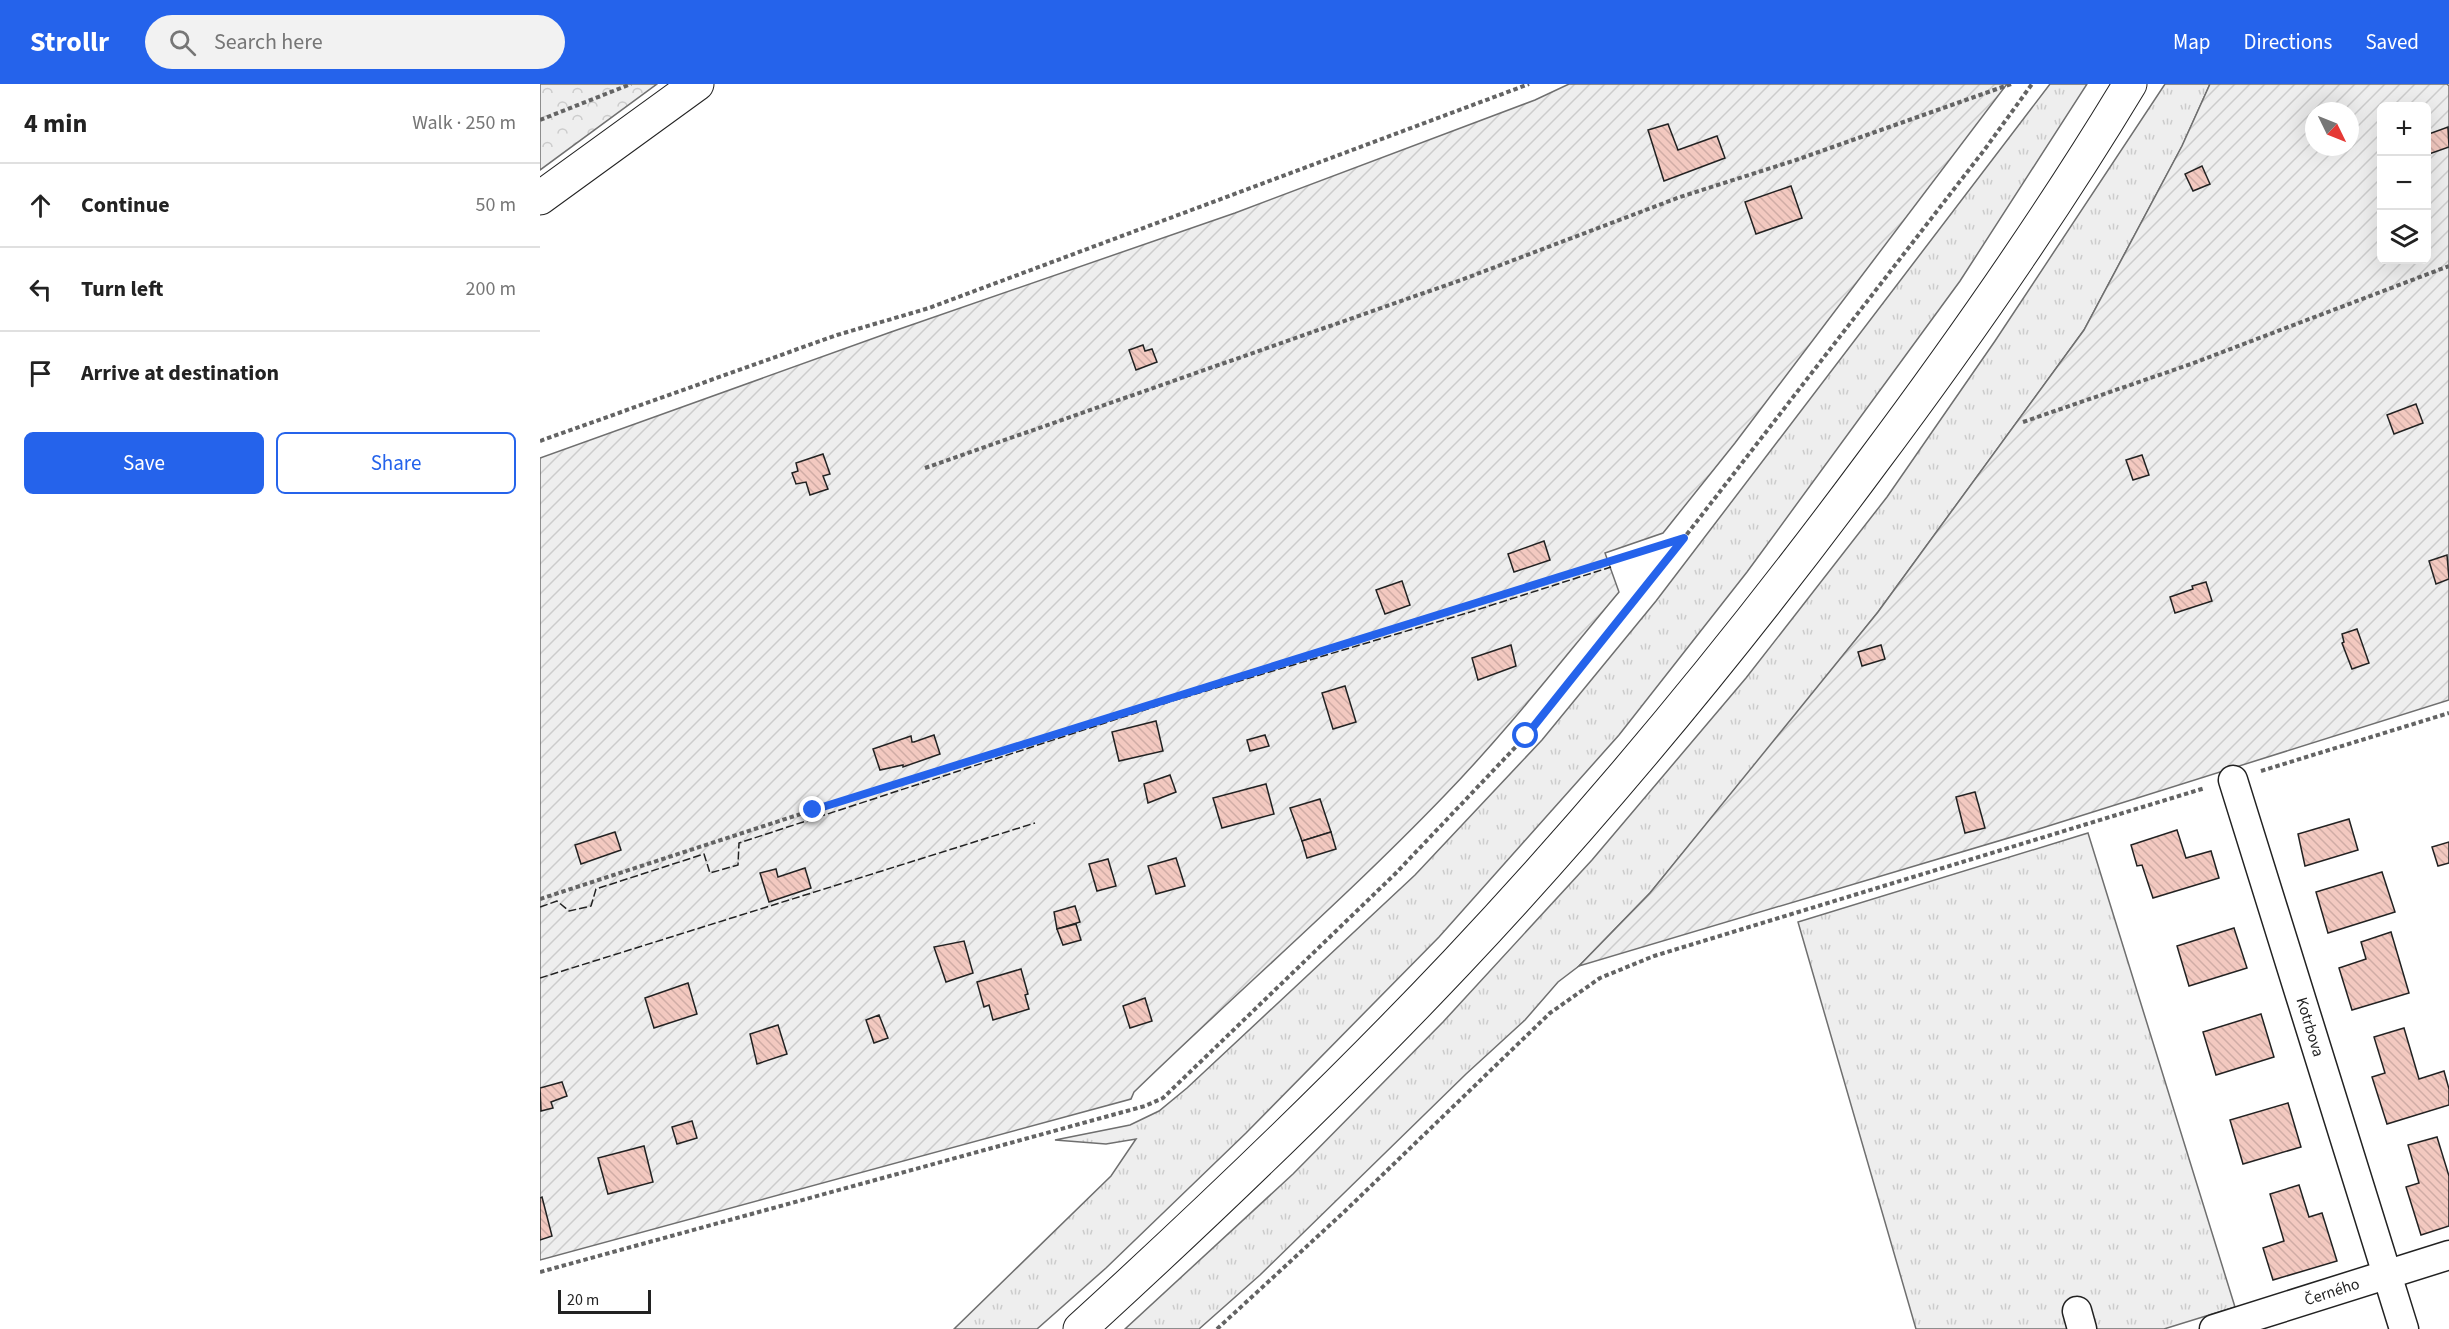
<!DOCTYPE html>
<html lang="en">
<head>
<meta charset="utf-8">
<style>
	body { margin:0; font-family:"Source Sans 3",sans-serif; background:#f2f2f2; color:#222 }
	.controls { position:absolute; right:18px; top:18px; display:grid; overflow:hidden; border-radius:9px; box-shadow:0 6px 24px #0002 }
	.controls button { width:54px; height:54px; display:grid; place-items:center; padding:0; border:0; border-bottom:2px solid #e0e0e0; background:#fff; color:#222; font:30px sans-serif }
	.compass { position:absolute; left:1765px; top:18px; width:54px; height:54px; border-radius:50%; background:#fff; box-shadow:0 6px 24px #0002; rotate:133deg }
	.scale { position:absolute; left:18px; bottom:15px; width:93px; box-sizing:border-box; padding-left:6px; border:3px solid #222; border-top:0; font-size:16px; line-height:21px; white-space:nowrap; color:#222; -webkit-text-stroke:4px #fff; paint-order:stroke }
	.stop { position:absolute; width:18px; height:18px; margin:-14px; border:4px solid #2563eb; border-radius:50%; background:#fff }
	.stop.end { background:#2563eb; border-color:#fff; box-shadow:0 2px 6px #0008 }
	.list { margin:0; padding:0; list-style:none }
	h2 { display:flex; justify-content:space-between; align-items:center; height:78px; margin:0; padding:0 24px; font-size:26px }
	h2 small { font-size:20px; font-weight:400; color:#767676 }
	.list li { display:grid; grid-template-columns:39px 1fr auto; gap:18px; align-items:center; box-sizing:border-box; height:84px; padding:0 24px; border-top:2px solid #e0e0e0 }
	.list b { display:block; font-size:22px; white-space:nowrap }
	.list em { font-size:20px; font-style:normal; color:#767676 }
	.actions { display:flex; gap:12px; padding:18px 24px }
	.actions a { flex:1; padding:14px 0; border:2px solid #2563eb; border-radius:9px; text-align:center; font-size:21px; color:#2563eb }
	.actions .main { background:#2563eb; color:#fff }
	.icon { flex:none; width:33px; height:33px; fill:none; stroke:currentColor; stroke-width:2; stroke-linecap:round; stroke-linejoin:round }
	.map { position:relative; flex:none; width:1909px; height:1245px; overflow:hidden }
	header { display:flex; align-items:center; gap:36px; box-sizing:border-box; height:84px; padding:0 30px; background:#2563eb; color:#fff }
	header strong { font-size:28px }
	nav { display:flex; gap:33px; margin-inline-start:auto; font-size:21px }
	.search { width:420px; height:54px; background:#f2f2f2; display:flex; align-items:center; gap:15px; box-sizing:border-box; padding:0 21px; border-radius:33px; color:#767676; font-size:22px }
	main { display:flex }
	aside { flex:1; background:#fff }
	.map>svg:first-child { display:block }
	.grass { fill:url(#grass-tufts); stroke:#6f6f6f; stroke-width:1.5 }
	.forest { fill:url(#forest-crowns); stroke:#6f6f6f; stroke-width:1.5 }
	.garden { fill:url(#garden-furrows); stroke:#6f6f6f; stroke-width:1.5; fill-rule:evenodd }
	.building { fill:url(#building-back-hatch); stroke:#222; stroke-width:1.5 }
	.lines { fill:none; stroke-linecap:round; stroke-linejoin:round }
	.street-casing { stroke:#222; stroke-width:31 }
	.secondary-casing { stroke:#222; stroke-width:35 }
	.primary-casing { stroke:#222; stroke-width:35 }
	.path { stroke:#646464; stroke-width:4; stroke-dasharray:4.5 3; stroke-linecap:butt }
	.street { stroke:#fff; stroke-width:28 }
	.secondary { stroke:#fff; stroke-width:33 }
	.primary { stroke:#fff; stroke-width:33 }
	.fence { stroke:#222; stroke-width:1.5; stroke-dasharray:8 3; stroke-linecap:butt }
	.route { stroke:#2563eb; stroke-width:8 }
	.labels { text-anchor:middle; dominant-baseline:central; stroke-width:4.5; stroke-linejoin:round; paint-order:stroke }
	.street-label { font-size:16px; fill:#222; stroke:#fff }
</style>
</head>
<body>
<header>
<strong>Strollr</strong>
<div class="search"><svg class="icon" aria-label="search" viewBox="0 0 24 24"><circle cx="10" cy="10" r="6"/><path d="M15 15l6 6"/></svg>Search here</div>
<nav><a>Map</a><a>Directions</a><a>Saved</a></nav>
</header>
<main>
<aside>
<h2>4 min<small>Walk · 250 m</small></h2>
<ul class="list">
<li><svg class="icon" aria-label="ahead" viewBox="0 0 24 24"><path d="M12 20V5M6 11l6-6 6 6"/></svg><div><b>Continue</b></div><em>50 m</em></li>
<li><svg class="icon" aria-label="left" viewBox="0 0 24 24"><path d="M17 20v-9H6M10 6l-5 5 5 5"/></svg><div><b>Turn left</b></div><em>200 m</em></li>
<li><svg class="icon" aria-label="arrive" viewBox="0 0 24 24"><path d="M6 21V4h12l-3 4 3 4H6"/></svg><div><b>Arrive at destination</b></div></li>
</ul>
<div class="actions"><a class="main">Save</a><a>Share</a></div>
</aside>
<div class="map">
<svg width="1909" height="1245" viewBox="0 0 1909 1245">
	<defs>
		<pattern id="grass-tufts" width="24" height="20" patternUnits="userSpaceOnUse" patternTransform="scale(1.5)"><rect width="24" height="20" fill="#eee"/><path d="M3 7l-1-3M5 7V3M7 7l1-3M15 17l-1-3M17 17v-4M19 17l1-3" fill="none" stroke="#ccc"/></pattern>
		<pattern id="forest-crowns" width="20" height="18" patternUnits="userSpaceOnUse" patternTransform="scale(1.5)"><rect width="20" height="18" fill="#eee"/><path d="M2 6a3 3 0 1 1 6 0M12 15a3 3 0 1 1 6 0" fill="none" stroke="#ccc"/></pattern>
		<pattern id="garden-furrows" width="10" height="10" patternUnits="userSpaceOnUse" patternTransform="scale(1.5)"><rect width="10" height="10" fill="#eee"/><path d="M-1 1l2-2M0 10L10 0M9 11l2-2" fill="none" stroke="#ccc"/></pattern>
		<pattern id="building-back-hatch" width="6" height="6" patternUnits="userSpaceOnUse" patternTransform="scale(1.5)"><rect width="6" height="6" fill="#f3c9c0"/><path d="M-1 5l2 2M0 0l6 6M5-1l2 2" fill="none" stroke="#d0aca5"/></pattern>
	</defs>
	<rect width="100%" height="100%" fill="#fff"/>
	<g class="grass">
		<path d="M1510 0H1547L1420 197 1207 488 1079 651 899 853 706 1049 566 1184 497 1245H414L571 1092 596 1055 566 1060 515 1056 590 1041 619 1027 647 1004 875 791 1002 656 1116 517Z"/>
		<path d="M1625 0H1670L1642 62 1544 246 1338 528 1239 652 1110 809 1039 882 1018 898 985 936 926 990 720 1191 659 1245H585L753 1090 903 938 1052 776 1206 594 1347 413 1455 257Z"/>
		<path d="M1548 749 1695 1223 1624 1245H1376L1258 838Z"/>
	</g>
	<path class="forest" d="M0 0H117L0 86Z"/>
	<g class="garden">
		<path d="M1029 0H1467L1195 359 1123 449 1065 469 1079 508C1022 576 967 647 905 711 806 814 697 908 594 1008L591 1015 0 1176V374L351 248 695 129 995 16Z"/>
		<path d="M1670 0H1907L1909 2V616L1502 744 1039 882 1110 809 1338 528 1544 246 1642 62ZM1842 22H1886V176H1842ZM1774 27H1810V63H1774Z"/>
	</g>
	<g class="building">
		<path d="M1128 40 1138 66 1177 52 1185 74 1124 97 1108 46Z"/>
		<path d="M1908 43 1909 63 1889 70 1886 51Z"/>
		<path d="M1662 82 1670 100 1653 107 1645 90Z"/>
		<path d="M1251 102 1262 134 1216 150 1205 118Z"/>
		<path d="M603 261 605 267 612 265 617 278 596 286 589 266Z"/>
		<path d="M1876 320 1883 339 1854 350 1847 331Z"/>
		<path d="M283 370 290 390 283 392 288 405 270 411 266 398 256 400 252 389 258 387 256 379Z"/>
		<path d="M1602 371 1609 391 1593 396 1586 376Z"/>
		<path d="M1004 457 1010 476 974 488 968 470Z"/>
		<path d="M1907 471 1909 495 1896 500 1889 477Z"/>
		<path d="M862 497 870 521 845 530 836 506Z"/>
		<path d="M1666 498 1672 517 1635 529 1630 513 1653 505 1652 502Z"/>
		<path d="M1817 545 1829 579 1812 585 1802 559 1804 558 1802 550Z"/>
		<path d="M971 561 976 582 938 596 932 574Z"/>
		<path d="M1341 561 1345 575 1322 582 1318 568Z"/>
		<path d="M805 602 816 638 793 645 782 609Z"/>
		<path d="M616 637 623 667 579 677 572 648Z"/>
		<path d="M394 651 400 670 363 683V681L340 686 333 665 371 652 372 658H374Z"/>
		<path d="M725 651 729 662 710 667 707 656Z"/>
		<path d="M630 691 636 708 608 719 604 700Z"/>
		<path d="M726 700 734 730 682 744 673 714Z"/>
		<path d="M1435 708 1445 744 1425 749 1416 713Z"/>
		<path d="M780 715 791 748 762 757 750 724Z"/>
		<path d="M1809 735 1818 766 1765 782 1758 750Z"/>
		<path d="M1637 746 1646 774 1671 767 1679 794 1613 814 1602 781 1597 782 1591 761Z"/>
		<path d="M75 748 81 766 41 780 35 761Z"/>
		<path d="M791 748 796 765 767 774 762 757Z"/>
		<path d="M1909 758V779L1898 782 1892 763Z"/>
		<path d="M636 774 645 802 616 810 608 782Z"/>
		<path d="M568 775 576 802 557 807 549 780Z"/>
		<path d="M265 784 271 804 229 818 220 789 236 785 238 793Z"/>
		<path d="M1842 788 1855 828 1788 849 1776 808Z"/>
		<path d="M535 822 540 838 517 845 514 828Z"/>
		<path d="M536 840 541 856 523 861 517 845Z"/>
		<path d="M1694 844 1707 884 1649 902 1637 862Z"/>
		<path d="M1851 848 1869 909 1812 926 1799 884 1826 875 1821 858Z"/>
		<path d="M424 857 433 889 406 898 394 863Z"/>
		<path d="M481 885 488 910 485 911 489 925 453 936 449 921 444 923 437 898Z"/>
		<path d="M148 899 157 930 114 944 105 914Z"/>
		<path d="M605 914 612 937 590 944 583 922Z"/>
		<path d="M1721 930 1734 973 1676 991 1663 948Z"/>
		<path d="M339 931 348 954 334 959 326 936Z"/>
		<path d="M238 941 247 970 217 980 210 950Z"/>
		<path d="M1864 944 1879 995 1904 987 1909 1005V1021L1847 1040 1832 993 1845 989 1834 953Z"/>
		<path d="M22 998 27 1012 11 1018 13 1024 1 1027 0 1004Z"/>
		<path d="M1748 1019 1761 1063 1703 1080 1690 1036Z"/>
		<path d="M152 1037 157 1054 137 1060 132 1043Z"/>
		<path d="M1897 1053 1909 1092V1142L1881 1151 1866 1103 1879 1099 1868 1061Z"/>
		<path d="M104 1062 113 1098 68 1110 58 1074Z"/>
		<path d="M1759 1101 1769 1133 1782 1129 1797 1177 1733 1196 1723 1164 1744 1157 1730 1110Z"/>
		<path d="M2 1113 12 1152 0 1156V1114Z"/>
	</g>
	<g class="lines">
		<g class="street-casing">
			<g id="street">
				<path d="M1693 696 1864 1245"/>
				<path d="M1537 1227 1542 1245"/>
				<path d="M1674 1245 1909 1171"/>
			</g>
		</g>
		<g class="secondary-casing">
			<path id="secondary" d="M0 114 157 0"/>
		</g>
		<g class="primary-casing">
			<path id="primary" d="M540 1245C669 1127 796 1006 916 879 1065 721 1202 554 1331 380 1423 257 1511 131 1590 0"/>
		</g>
		<g class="path">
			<path d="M0 36 91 0"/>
			<path d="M1483 338 1651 280 1909 182"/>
			<path d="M0 357 297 251 389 224 989 0"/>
			<path d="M385 384 921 196 1140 113 1256 76 1471 0"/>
			<path d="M1721 687 1909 629"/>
			<path d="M0 815 273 726 1144 454"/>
			<path d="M0 1188 605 1022 623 1014 855 790 986 652 1144 454 1445 65 1492 0"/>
			<path d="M677 1245 804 1128 1010 929 1060 894 1114 872 1665 704"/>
		</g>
		<use href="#street" class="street"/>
		<use href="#secondary" class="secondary"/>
		<use href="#primary" class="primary"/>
		<g class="fence">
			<path d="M0 823 17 817 29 827 51 822 56 805 164 770 170 789 198 781 199 759 629 618 927 529 1071 483"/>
			<path d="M0 894 495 739"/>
		</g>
	</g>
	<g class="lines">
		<path class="route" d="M273 726 1144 454 986 652"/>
	</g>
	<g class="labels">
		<g class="street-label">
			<text transform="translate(1770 943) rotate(73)">Kotrbova</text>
			<text transform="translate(1792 1208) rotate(-18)">Černého</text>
		</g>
	</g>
</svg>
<div class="controls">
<button>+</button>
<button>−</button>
<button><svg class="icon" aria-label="layers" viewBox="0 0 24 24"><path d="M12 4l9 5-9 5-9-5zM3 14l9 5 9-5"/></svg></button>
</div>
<svg class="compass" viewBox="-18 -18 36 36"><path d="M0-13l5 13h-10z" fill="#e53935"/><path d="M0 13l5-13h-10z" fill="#767676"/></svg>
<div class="scale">20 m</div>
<div class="stop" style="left:986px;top:652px"></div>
<div class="stop end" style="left:273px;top:726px"></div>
</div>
</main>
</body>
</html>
